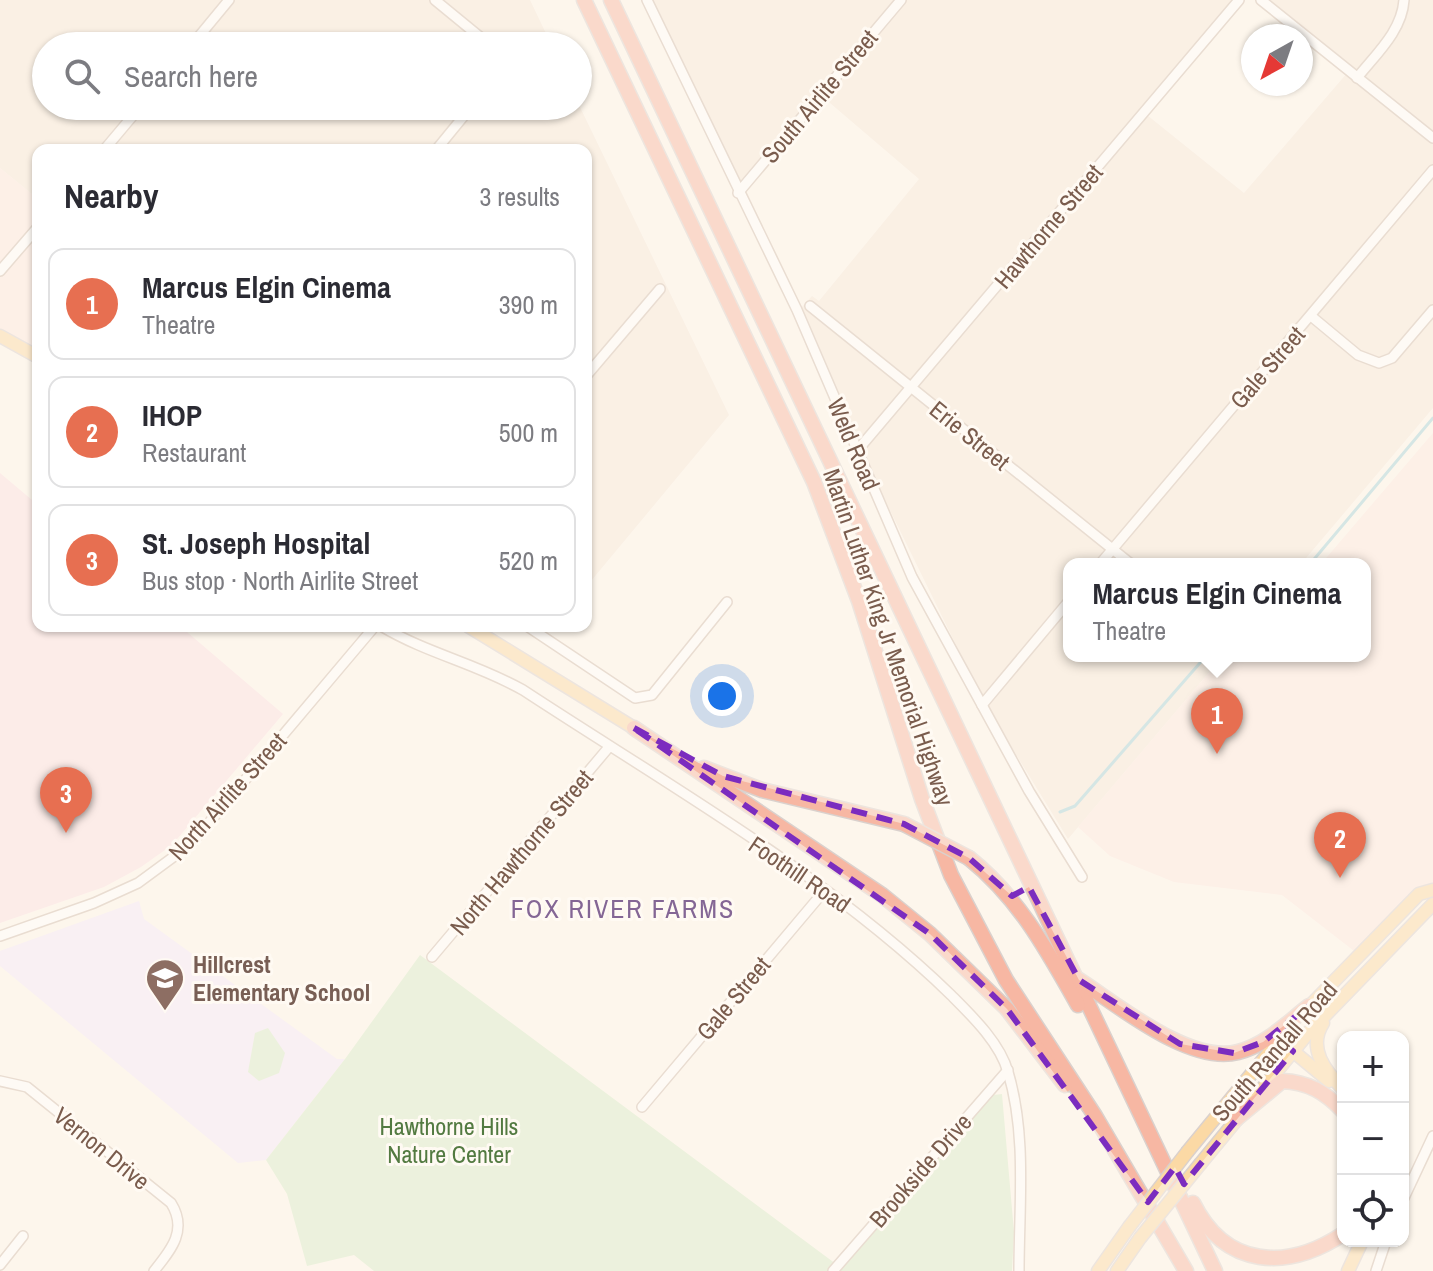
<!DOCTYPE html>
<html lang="en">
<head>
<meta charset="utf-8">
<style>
	body { margin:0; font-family:"Archivo Narrow",sans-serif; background:#f2f2f3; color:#2b2b33 }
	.controls { position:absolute; right:24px; bottom:24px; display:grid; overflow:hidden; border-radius:16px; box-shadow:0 2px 6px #0004 }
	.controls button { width:72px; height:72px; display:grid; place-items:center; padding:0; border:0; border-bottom:2px solid #e1e1e2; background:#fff; color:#2b2b33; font:40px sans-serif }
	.compass { position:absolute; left:1241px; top:24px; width:72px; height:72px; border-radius:50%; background:#fff; box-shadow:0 2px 6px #0004; rotate:220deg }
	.you { position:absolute; left:722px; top:696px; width:28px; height:28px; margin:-20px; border:6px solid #fff; border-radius:50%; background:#1a73e8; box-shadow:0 0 0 12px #1a73e833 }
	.badge { display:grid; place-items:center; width:52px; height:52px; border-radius:50%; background:#e76f51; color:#fff; font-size:26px; font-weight:700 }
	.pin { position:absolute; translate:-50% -66px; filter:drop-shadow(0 2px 4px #0008) }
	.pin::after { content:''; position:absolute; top:42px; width:28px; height:24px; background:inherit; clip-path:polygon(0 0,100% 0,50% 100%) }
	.popup { position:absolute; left:1063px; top:558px; width:308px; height:104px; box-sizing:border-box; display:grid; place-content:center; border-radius:16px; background:#fff; filter:drop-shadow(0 2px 6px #0005); font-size:26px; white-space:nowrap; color:#7c7c81 }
	.popup b { font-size:30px; color:#2b2b33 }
	.popup::after { content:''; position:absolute; left:50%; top:100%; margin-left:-16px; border:16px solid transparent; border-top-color:#fff }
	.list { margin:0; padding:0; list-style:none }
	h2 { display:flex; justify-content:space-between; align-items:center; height:104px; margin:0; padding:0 32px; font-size:34px }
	h2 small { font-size:26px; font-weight:400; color:#7c7c81 }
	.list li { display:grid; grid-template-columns:52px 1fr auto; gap:24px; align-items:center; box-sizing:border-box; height:112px; margin:0 16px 16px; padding:0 16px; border:2px solid #e1e1e2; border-radius:16px }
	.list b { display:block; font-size:30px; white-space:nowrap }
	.list p { margin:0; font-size:26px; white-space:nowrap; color:#7c7c81 }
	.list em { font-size:26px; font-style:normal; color:#7c7c81 }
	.icon { flex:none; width:44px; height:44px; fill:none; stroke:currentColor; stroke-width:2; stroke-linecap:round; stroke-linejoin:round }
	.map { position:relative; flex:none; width:1433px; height:1271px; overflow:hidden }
	.search { position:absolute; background:#fff; box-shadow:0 2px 6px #0004; left:32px; top:32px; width:560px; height:88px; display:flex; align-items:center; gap:20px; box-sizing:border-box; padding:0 28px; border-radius:44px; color:#7c7c81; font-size:30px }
	.panel { position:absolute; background:#fff; box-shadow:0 2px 6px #0004; left:32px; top:144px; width:560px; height:488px; border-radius:16px }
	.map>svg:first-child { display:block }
	.residential { fill:#f5e8da }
	.commercial { fill:#fde8e0 }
	.education { fill:#f3e8fa }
	.medical { fill:#fbdfe3 }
	.green { fill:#d8ecc9 }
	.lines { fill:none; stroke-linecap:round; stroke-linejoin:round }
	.stream { stroke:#a5d3da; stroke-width:3 }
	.minor-casing { stroke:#d1beb0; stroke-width:12 }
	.major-casing { stroke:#dad1cd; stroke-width:15 }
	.highway-casing { stroke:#dad1cd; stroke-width:17 }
	.minor { stroke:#fff; stroke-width:9 }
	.major { stroke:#fbd9a5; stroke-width:12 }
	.highway { stroke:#f7b7a3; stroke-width:14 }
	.major-bridge-casing { stroke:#dad1cd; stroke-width:15; stroke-linecap:butt }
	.highway-bridge-casing { stroke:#dad1cd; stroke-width:17; stroke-linecap:butt }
	.major-bridge { stroke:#fbd9a5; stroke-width:12 }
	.highway-bridge { stroke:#f7b7a3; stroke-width:14 }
	.marked { fill:none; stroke:#7b2cbf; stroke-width:6; stroke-dasharray:16 10; stroke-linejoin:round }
	.labels { text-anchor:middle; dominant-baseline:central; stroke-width:6; stroke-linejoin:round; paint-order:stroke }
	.street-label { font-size:24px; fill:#7a5c4d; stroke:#fffaf3 }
	.education-label { font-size:24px; font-weight:bold; fill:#785e54; stroke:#fffaf3; text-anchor:start }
	.park-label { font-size:24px; fill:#537a41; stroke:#fffaf3 }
	.neighbourhood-label { font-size:26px; letter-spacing:2px; fill:#846695; stroke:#fffaf3 }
</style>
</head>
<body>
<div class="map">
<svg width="1433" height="1271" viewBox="0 0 1433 1271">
	<rect width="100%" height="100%" fill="#fdf6ec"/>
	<g class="residential">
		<path d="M0 0H530L552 46H46V106H470L433 150H38V199L0 168Z"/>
		<path d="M651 0H1235L1142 111 1244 193 1348 72 1433 141V408L1301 564H1069V656H1223L1068 839 985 704 858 445 801 308 812 296 819 301 919 179 823 97 739 188Z"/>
		<path d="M1269 0H1433V132Z"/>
		<path d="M578 103 729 415 586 587V150H438L474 106H578Z"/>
	</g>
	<g class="commercial">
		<path d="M0 168 38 199V224L0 268Z"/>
		<path d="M38 230V355L0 333V274Z"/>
		<path d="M1433 433V888L1358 954 1282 895 1174 882 1110 856 1078 827 1223 656H1365V564H1321Z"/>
	</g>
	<path class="education" d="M139 901 144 919 337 1059H345L266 1160 238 1163 0 966V951Z"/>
	<path class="medical" d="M0 473 38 505V626H180L283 714 172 845 141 867 104 887 0 923Z"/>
	<g class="green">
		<path d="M420 955 840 1267 993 1095 1002 1094 1014 1232 1012 1271H374L354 1255 307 1266 287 1194 266 1160 345 1059Z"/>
		<path d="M268 1028 285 1053 279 1073 259 1081 248 1072 255 1033Z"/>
	</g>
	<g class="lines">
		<g class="stream">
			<path d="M1310 564 1433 418"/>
			<path d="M1060 812 1075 806 1206 656"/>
		</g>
		<g class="minor-casing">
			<g id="minor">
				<path d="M435 0 491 46"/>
				<path d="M647 0 797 310 912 577 1029 791 1082 877"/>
				<path d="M1261 0 1433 138"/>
				<path d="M191 46 229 0"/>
				<path d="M1357 78C1376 54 1402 31 1404 0"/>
				<path d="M104 150 141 106"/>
				<path d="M436 150 472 106"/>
				<path d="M738 193 901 0"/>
				<path d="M0 271 38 227"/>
				<path d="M810 306 1131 564"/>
				<path d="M1311 316 1358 355 1379 363 1392 358 1433 310"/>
				<path d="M586 376 660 289"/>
				<path d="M856 452 1239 0"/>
				<path d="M1100 564 1433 170"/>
				<path d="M381 626C428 654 475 663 523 690 666 784 829 876 951 995 972 1016 1000 1043 1008 1072 1027 1135 1019 1206 1019 1271"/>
				<path d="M527 626 635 698 652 695 727 602"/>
				<path d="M982 705 1069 601"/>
				<path d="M0 936 94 903 138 883 191 844 375 626"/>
				<path d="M432 957 609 747"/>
				<path d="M0 1081 27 1087 171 1203C188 1230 171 1250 154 1271"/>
				<path d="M642 1107 825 890"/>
				<path d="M1403 1200 1433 1136"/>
				<path d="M0 1265 23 1236"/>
				<path d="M833 1271 1008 1070"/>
				<path d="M1376 1271 1386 1241"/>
			</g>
		</g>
		<g class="major-casing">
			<g id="major">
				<path d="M0 336 38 357"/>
				<path d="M468 626 634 728"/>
				<path d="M1303 1013 1419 894 1433 890"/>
				<path d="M1323 1023C1307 1048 1325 1071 1343 1089"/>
				<path d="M1288 1047 1329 1081"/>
				<path d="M1188 1151 1290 1027"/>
				<path d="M1201 1163 1309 1032 1433 904"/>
				<path d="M1098 1271 1129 1227"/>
				<path d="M1117 1271 1140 1238"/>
				<path d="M1348 1271 1362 1241"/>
			</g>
		</g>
		<g class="highway-casing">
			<g id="highway">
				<path d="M584 0 814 482 859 601 922 799 951 875 1006 980 1095 1116 1186 1271"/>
				<path d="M611 0 1215 1271"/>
				<path d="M634 728 882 895 930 934 1007 1009 1065 1085"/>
				<path d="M704 768 762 790 904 824"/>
				<path d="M969 858C1019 898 1047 950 1078 1005"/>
				<path d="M1079 980C1118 1005 1190 1065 1238 1052 1266 1045 1287 1023 1309 1006"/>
				<path d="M1236 1119 1282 1081C1308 1082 1325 1092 1343 1111"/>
				<path d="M1193 1203C1225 1268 1287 1271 1343 1234"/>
			</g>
		</g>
		<use href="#minor" class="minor"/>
		<use href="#major" class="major"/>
		<use href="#highway" class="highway"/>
		<g class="major-bridge-casing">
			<g id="major-bridge">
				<path d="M1129 1227 1188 1151"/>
				<path d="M1140 1238 1201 1163"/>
			</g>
		</g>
		<g class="highway-bridge-casing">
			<path id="highway-bridge" d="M904 824 969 858"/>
		</g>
		<use href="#major-bridge" class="major-bridge"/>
		<use href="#highway-bridge" class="highway-bridge"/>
	</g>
	<path d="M0 0H1433V1271H0ZM634 728 723 776 904 824 969 858 1012 896 1029 887 1079 980 1180 1044 1234 1053 1263 1042 1309 1006 1279 1040 1293 1051 1184 1184 1175 1167 1148 1202 1007 1009 930 934Z" fill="#fdf6ec" fill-opacity=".55" fill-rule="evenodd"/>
	<path class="marked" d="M634 728 723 776 904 824 969 858 1012 896 1029 887 1079 980 1180 1044 1234 1053 1263 1042 1309 1006 1279 1040 1293 1051 1184 1184 1175 1167 1148 1202 1007 1009 930 934Z"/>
	<defs>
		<g id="school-pin" transform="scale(2)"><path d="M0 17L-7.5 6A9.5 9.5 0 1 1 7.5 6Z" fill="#8d6e63" stroke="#fffaf3"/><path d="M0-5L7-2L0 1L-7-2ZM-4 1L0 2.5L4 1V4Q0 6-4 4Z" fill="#fff"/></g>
	</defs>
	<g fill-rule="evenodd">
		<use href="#school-pin" x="165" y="978"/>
	</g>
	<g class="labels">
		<g class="street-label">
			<text transform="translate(819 96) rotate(-50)">South Airlite Street</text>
			<text transform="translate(1048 226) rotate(-50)">Hawthorne Street</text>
			<text transform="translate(1267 367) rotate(-49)">Gale Street</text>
			<text transform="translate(970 435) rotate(39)">Erie Street</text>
			<text transform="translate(854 444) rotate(67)">Weld Road</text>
			<text transform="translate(889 637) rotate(71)">Martin Luther King Jr Memorial Highway</text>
			<text transform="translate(227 796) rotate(-48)">North Airlite Street</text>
			<text transform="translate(521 852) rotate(-50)">North Hawthorne Street</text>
			<text transform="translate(800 874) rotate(34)">Foothill Road</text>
			<text transform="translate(733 998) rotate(-50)">Gale Street</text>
			<text transform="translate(1274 1051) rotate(-49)">South Randall Road</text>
			<text transform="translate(102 1148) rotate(39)">Vernon Drive</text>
			<text transform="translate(920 1170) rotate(-49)">Brookside Drive</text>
		</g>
		<g class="education-label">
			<text x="193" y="964">Hillcrest<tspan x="193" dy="28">Elementary School</tspan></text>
		</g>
		<g class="park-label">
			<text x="449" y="1126">Hawthorne Hills<tspan x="449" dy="28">Nature Center</tspan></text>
		</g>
		<g class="neighbourhood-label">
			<text x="623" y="908">FOX RIVER FARMS</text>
		</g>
	</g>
</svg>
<div class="controls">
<button>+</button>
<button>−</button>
<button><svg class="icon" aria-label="locate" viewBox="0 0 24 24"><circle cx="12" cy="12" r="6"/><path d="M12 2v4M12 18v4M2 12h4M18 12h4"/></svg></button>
</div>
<svg class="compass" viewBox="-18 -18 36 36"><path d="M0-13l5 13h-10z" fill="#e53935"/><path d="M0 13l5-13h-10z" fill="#7c7c81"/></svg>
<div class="you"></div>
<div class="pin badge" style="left:1217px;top:754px">1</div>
<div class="popup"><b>Marcus Elgin Cinema</b>Theatre</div>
<div class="pin badge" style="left:1340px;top:878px">2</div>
<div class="pin badge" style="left:66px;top:833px">3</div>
<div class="search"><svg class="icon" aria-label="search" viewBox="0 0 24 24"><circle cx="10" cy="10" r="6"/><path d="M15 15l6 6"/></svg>Search here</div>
<section class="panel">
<h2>Nearby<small>3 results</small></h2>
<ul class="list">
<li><span class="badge">1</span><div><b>Marcus Elgin Cinema</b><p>Theatre</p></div><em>390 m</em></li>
<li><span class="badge">2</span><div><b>IHOP</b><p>Restaurant</p></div><em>500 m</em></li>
<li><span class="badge">3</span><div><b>St. Joseph Hospital</b><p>Bus stop · North Airlite Street</p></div><em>520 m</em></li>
</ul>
</section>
</div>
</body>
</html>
